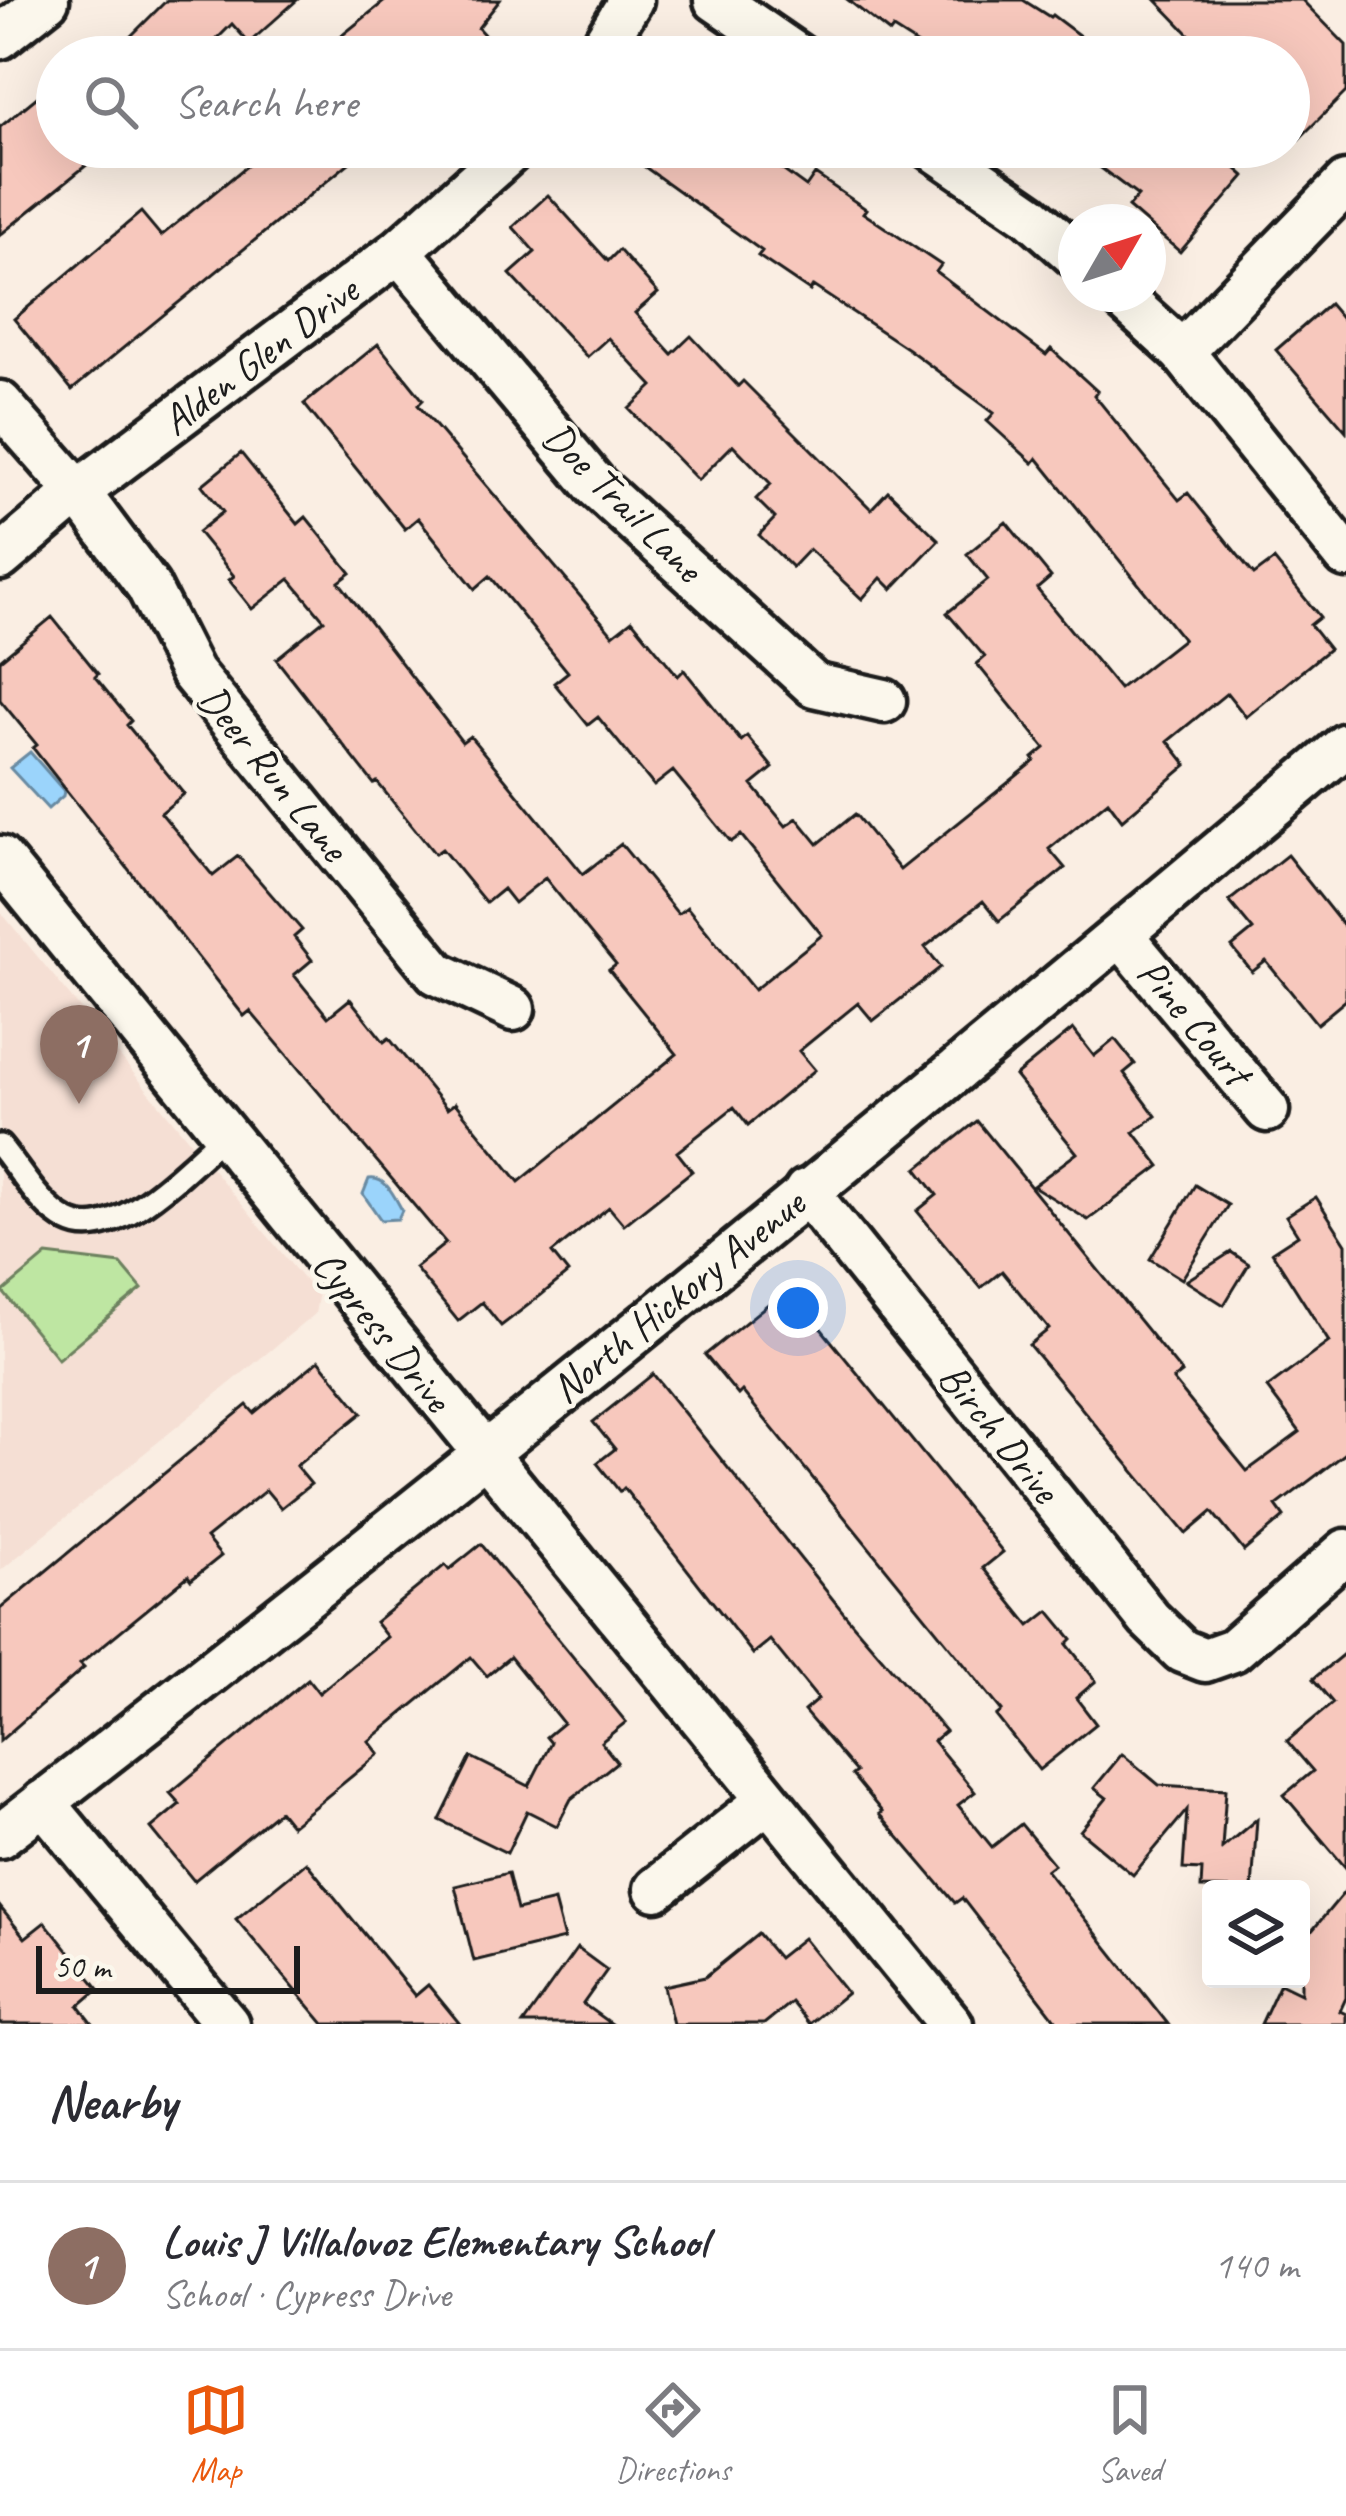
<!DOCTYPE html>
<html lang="en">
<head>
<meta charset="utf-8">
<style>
	body { margin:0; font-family:Caveat,sans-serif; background:#f7f7f7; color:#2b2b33 }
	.controls { position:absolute; right:36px; bottom:36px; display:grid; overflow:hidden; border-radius:12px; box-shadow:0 12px 48px #0002 }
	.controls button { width:108px; height:108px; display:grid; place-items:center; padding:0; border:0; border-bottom:3px solid #e1e1e2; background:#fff; color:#2b2b33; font:60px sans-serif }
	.compass { position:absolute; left:1058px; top:204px; width:108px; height:108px; border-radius:50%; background:#fff; box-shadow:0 12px 48px #0002; rotate:51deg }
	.scale { position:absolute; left:36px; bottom:30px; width:264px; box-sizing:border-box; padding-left:12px; border:6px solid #1c1c1c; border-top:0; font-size:33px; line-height:42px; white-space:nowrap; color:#1c1c1c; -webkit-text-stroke:9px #fbf7ec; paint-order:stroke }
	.you { position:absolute; left:798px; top:1308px; width:42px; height:42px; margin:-30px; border:9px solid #fff; border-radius:50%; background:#1a73e8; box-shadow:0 0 0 18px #1a73e833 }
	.badge { display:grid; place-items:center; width:78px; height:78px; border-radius:50%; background:#ea580c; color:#fff; font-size:39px; font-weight:700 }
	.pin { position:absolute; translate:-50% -99px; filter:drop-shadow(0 3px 6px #0008) }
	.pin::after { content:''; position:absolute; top:63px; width:42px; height:36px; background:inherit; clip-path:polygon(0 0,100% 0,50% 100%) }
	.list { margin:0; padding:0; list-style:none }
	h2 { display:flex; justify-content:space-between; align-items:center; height:156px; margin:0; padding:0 48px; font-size:51px }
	h2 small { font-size:39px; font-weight:400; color:#7c7c81 }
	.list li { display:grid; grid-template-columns:78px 1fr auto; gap:36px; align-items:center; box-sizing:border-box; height:168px; padding:0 48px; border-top:3px solid #e1e1e2 }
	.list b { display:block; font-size:45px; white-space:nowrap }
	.list p { margin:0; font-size:39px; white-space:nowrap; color:#7c7c81 }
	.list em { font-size:39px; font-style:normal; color:#7c7c81 }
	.icon { flex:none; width:66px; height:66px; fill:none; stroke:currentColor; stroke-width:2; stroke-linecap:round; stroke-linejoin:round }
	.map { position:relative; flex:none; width:1346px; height:2024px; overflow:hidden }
	.search { position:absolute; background:#fff; box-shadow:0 12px 48px #0002; left:36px; right:36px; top:36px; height:132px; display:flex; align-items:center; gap:30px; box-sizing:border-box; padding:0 42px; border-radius:66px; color:#7c7c81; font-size:45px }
	.sheet { height:324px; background:#fff }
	nav { display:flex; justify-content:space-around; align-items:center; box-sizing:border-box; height:168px; border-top:3px solid #e1e1e2; background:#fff; font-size:33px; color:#7c7c81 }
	nav a { display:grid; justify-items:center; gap:6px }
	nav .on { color:#ea580c }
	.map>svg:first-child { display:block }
	.built { fill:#f5dfd4 }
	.green { fill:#bee6a2; stroke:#6d815f; stroke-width:3 }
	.water { fill:#9bd4fb; stroke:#688aa2; stroke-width:3 }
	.building { fill:#f7c8bd; stroke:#1c1c1c; stroke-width:3 }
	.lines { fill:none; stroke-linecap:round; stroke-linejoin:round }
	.lane-casing { stroke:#1c1c1c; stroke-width:30 }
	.street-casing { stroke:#1c1c1c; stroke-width:51 }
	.lane { stroke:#fbf7ec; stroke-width:21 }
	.street { stroke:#fbf7ec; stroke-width:42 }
	.labels { text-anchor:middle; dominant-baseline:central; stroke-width:9; stroke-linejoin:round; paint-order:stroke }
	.street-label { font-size:42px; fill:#1c1c1c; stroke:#fbf7ec }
</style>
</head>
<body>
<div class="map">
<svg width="1346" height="2024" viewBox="0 0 1346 2024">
	<rect width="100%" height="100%" fill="#faeee3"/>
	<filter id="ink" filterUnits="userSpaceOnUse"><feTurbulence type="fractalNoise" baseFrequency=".00833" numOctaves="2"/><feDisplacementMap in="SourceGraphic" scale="24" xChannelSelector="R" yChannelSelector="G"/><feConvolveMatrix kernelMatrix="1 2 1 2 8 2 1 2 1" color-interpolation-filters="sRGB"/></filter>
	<g filter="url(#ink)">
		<path class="built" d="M0 911 318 1297 315 1314 0 1571Z"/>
		<path class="green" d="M47 1255 121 1264 142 1289 58 1359 3 1292Z"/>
		<g class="water">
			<path d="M30 752 64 791 63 796 48 809 10 768Z"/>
			<path d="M369 1179C386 1176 394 1196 402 1210L398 1219 381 1220 363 1194Z"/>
		</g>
		<g class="building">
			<path d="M167 0H297L249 43 232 24 199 57H110Z"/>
			<path d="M386 0H500L478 28 488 39 468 57H315Z"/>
			<path d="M848 0H1023L1050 17 1052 15 1108 57H937L893 29 890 33Z"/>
			<path d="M1156 0H1302L1346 45V92L1289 149V57H1211Z"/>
			<path d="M57 81V147H109L0 235V127Z"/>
			<path d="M242 147H336L349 163 72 390 14 319 141 212 161 236 253 161Z"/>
			<path d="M617 147H751L806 187 815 174 866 209 863 213 941 265 936 272 1046 355 1051 349 1097 391 1094 395 1179 500 1188 493 1254 575 1274 560 1320 617 1310 625 1329 649 1246 717 1227 693 1168 741 1187 765 1122 820 1108 801 1049 849 1065 868 999 921 983 901 925 947 941 967 873 1021 858 1003 799 1051 815 1070 748 1125 734 1107 677 1152 692 1171 624 1225 609 1207 552 1253 568 1273 540 1296 501 1326 482 1302 458 1321 415 1268 446 1243 250 1011 244 1016 33 748 37 745 0 700V660L52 617 98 674 95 677 131 721 127 725 184 794 161 813 213 876 238 856 302 930 294 937 312 960 294 975 328 1017 350 999 384 1042 389 1038 447 1109 455 1103 519 1182 677 1054 609 970 616 965 545 878 514 903 503 889 486 903 442 849 435 854 377 782 374 784 276 659 324 620 290 579 252 609 229 580 234 576 198 532 223 512 202 485 241 453 298 524 306 517 351 573 339 582 462 742 470 736 583 874 621 844 678 914 687 907 754 990 822 935 741 835 731 842 673 771 654 786 598 717 588 725 554 683 568 672 490 576 475 589 418 518 405 529 304 404 378 344 423 400 418 405 613 635 632 620 678 676 684 670 741 741 747 736 773 768 752 785 786 826 797 818 818 844 855 814 900 870 1035 761 1033 758 1045 748 977 664 985 657 947 613 988 580 967 554 1006 522 1051 577 1037 589 1119 689 1183 639 1037 458 1033 463 987 421 994 413 908 349 813 286 810 291 758 256 762 251Z"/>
			<path d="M1073 147H1212L1245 176 1180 252 1128 207 1138 196Z"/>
			<path d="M548 195 608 261 619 250 658 293 635 313 672 354 691 336 738 386 743 381 871 509 888 491 939 540 892 589 881 578 862 599 809 549 792 567 759 535 775 518 756 499 771 484 733 445 698 480 629 409 653 386 608 338 587 357 510 274 535 252 513 227Z"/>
			<path d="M1329 304 1346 324V431L1276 350Z"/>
			<path d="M1287 855 1346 929V1000L1317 1024 1266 961 1252 972 1232 947 1253 930 1229 901Z"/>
			<path d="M1073 1029 1094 1056 1115 1039 1135 1064 1124 1073 1156 1116 1134 1132 1160 1166 1088 1220 1033 1186 1077 1153 1015 1076Z"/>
			<path d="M977 1121 1182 1373 1173 1380 1247 1471 1300 1432 1267 1388 1329 1342 1272 1252 1298 1235 1286 1216 1316 1197 1346 1244V1453L1276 1506 1284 1517 1244 1551 1212 1512 1186 1534 1029 1345 1049 1329 1002 1271 981 1288 917 1211 937 1195 917 1169Z"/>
			<path d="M1195 1185 1228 1205 1182 1279 1150 1259Z"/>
			<path d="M1231 1252 1249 1264 1224 1305 1186 1281Z"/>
			<path d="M788 1288 1003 1552 983 1568 1030 1626 1049 1611 1072 1639 1067 1644 1096 1681 1076 1698 1096 1724 1039 1770 996 1716 1002 1711 742 1391 738 1395 705 1355Z"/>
			<path d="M319 1360 362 1413 296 1466 311 1484 281 1508 266 1490 206 1538 221 1556 191 1580 188 1576 80 1664 84 1668 0 1741V1609L247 1405 254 1413Z"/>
			<path d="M653 1374 847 1617 945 1731 933 1741 975 1792 958 1805 992 1847 1021 1824 1054 1864 1046 1870 1168 2024H1059L962 1898 955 1903 879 1814 882 1812 852 1775 856 1772 804 1711 818 1699 770 1640 753 1654 624 1488 620 1492 597 1463 615 1449 593 1422Z"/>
			<path d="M481 1544 626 1722 601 1742 617 1762 571 1799 557 1826 527 1811 507 1853 440 1820 471 1757 529 1786 551 1743 546 1737 563 1723 510 1657 487 1676 471 1657 369 1741 379 1754 291 1826 279 1811 194 1881 151 1828 180 1804 170 1793 308 1679 319 1693 387 1637 375 1622 445 1565 449 1570Z"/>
			<path d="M1346 1652V1868L1284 1795 1313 1771 1287 1741 1333 1703 1313 1679Z"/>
			<path d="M1122 1754 1159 1785 1226 1789 1222 1848 1257 1819 1252 1889 1201 1888 1202 1870 1183 1869 1187 1810 1133 1875 1080 1831 1107 1798 1094 1788Z"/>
			<path d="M306 1862 415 1996 428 1985 460 2024H324L236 1919Z"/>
			<path d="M508 1873 517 1910 554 1901 564 1939 474 1961 455 1886Z"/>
			<path d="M1346 1890V1998L1340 2011 1346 2014V2024H1261L1280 1983 1301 1993V1944Z"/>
			<path d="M0 1907 25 1938 45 1922 99 1989 79 2006 93 2024H0Z"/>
			<path d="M758 1934 778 1958 803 1938 847 1993 809 2024 791 2002 764 2024H673L664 1986 705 1977Z"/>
			<path d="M577 1948 607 1970 583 2004 611 2024H523Z"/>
		</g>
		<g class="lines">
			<g class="lane-casing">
				<path id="lane" d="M0 1146C20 1170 40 1207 68 1221 116 1246 189 1165 223 1136"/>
			</g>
			<g class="street-casing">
				<g id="street">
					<path d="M716 0 799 57"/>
					<path d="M0 37 47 0"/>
					<path d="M596 57 631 0"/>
					<path d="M931 147 1030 215 1076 256"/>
					<path d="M399 251 596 486 814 685 884 701"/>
					<path d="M1118 294 1182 352 1346 556"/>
					<path d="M1182 352 1346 183"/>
					<path d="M0 403 78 492 148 586 192 673 437 973 513 1009"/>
					<path d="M0 558 78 492 399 251 515 147"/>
					<path d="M0 858 951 2024"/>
					<path d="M1121 935 1267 1110"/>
					<path d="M806 1191 1149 1619 1182 1651 1205 1660 1233 1650 1346 1551"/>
					<path d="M43 1802 227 2024"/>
					<path d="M0 1836C457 1483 905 1117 1346 745"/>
					<path d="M656 1889 767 1801"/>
				</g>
			</g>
			<use href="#lane" class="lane"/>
			<use href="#street" class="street"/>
		</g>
	</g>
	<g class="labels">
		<g class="street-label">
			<text transform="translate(260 356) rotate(-37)">Alden Glen Drive</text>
			<text transform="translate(623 502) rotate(45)">Doe Trail Lane</text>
			<text transform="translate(273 773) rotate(51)">Deer Run Lane</text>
			<text transform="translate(1194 1022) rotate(50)">Pine Court</text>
			<text transform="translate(678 1296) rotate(-39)">North Hickory Avenue</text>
			<text transform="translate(382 1331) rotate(51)">Cypress Drive</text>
			<text transform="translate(999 1433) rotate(51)">Birch Drive</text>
		</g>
	</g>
</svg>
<div class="controls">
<button><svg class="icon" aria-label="layers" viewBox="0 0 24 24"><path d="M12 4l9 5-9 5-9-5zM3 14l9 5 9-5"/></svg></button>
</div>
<svg class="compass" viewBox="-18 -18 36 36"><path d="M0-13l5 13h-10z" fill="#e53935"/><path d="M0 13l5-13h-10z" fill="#7c7c81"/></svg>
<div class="scale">50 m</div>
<div class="you"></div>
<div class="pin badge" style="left:79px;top:1104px;background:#8d6e63">1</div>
<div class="search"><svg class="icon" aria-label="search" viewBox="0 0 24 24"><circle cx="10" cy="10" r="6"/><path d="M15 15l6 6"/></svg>Search here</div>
</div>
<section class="sheet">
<h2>Nearby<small></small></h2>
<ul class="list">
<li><span class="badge" style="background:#8d6e63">1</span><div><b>Louis J Villalovoz Elementary School</b><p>School · Cypress Drive</p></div><em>140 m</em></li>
</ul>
</section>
<nav>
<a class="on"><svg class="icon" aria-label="map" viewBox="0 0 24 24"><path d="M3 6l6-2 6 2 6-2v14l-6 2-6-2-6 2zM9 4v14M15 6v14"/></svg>Map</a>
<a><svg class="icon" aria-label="directions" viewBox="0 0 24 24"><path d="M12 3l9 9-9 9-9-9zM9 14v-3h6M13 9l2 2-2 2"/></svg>Directions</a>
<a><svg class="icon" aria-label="saved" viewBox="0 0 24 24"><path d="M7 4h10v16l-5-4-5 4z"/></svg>Saved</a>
</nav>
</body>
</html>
